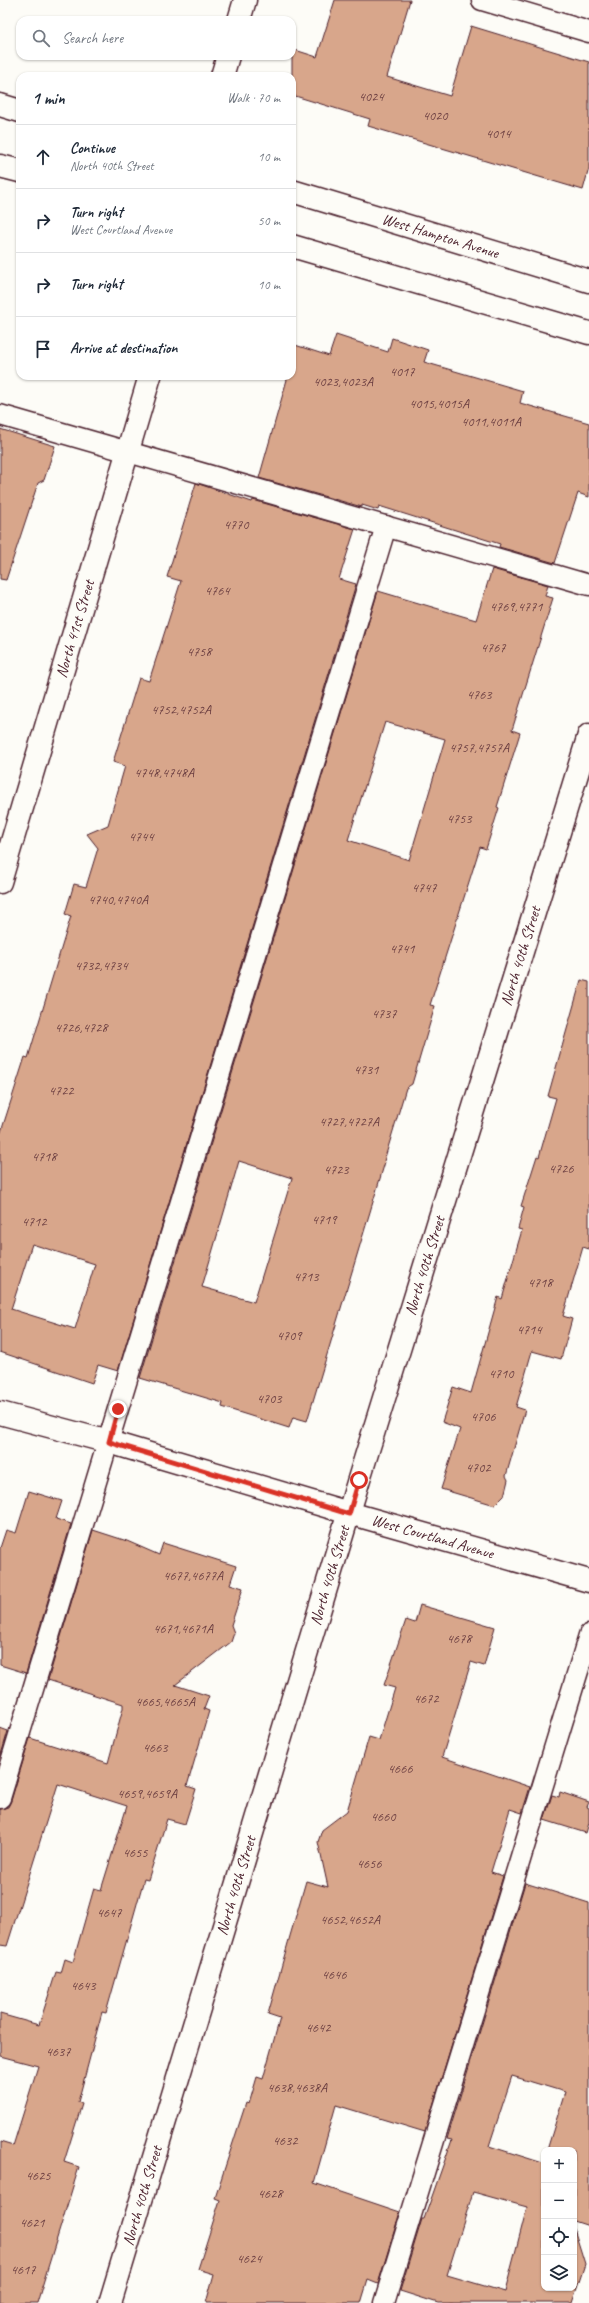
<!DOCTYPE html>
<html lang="en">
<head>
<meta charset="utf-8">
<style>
	body { margin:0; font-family:Caveat,sans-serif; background:#f6f6f7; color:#1f2937 }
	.controls { position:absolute; right:12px; bottom:12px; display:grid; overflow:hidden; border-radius:8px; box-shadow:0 1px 3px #0004 }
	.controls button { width:36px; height:36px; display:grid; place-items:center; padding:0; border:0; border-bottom:1px solid #e0e1e3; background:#fff; color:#1f2937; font:20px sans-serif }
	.stop { position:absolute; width:12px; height:12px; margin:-9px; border:3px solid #d93025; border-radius:50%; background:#fff }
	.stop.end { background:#d93025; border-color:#fff; box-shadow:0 1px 4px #0008 }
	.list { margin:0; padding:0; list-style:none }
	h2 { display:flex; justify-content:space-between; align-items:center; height:52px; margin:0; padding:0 16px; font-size:17px }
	h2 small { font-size:13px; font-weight:400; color:#747a83 }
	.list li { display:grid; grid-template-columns:26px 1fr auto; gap:12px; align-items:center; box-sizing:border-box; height:64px; padding:0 16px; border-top:1px solid #e0e1e3 }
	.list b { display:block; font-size:15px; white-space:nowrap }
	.list p { margin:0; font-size:13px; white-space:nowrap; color:#747a83 }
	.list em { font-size:13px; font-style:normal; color:#747a83 }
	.icon { flex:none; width:22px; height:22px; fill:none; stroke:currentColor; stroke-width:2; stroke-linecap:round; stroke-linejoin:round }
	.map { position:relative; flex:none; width:589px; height:2303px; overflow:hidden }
	.search { position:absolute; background:#fff; box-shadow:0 1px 3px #0004; left:16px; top:16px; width:280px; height:44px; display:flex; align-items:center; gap:10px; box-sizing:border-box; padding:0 14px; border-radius:12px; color:#747a83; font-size:15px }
	.panel { position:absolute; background:#fff; box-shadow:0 1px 3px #0004; left:16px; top:72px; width:280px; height:308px; border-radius:12px }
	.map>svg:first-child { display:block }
	.building { fill:#d8a68b; stroke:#4a1f2b; fill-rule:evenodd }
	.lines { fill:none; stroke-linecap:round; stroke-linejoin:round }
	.lane-casing { stroke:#4a1f2b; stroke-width:23 }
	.street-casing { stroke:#4a1f2b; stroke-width:25 }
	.secondary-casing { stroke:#4a1f2b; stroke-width:25 }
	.lane { stroke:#fdfcf7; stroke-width:20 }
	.street { stroke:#fdfcf7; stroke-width:22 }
	.secondary { stroke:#fdfcf7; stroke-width:22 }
	.route { stroke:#d93025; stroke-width:5 }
	.labels { text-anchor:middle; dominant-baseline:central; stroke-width:4; stroke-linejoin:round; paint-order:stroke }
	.number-label { font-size:14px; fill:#6e4143 }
	.street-label { font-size:16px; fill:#4a1f2b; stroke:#fdfcf7 }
</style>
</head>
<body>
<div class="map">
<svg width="589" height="2303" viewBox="0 0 589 2303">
	<rect width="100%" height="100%" fill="#fdfcf7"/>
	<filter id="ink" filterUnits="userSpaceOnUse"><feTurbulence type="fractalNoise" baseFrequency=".025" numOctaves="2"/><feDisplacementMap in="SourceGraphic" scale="8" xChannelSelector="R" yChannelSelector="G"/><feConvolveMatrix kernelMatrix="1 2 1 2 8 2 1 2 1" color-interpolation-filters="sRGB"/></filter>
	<g filter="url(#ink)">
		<g class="building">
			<path d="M335 0H410L387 77 450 96 471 26 589 62V168L583 190 368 126 370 119 292 95V49L317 57Z"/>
			<path d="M336 335 388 352 392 338 428 350 424 362 523 391 520 403 589 423V497L578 493 555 563 499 547 500 544 379 506 378 510 362 505V507L259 478 288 376H292V344L329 356Z"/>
			<path d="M0 429 55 446 44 480 38 483 6 580 0 579Z"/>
			<path d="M196 483 252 502 253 500 355 529 339 579 356 584 118 1371 98 1365 92 1383 0 1352V1135L25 1057 28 1058 71 916 65 914 74 884 86 887 98 848 87 834 108 825 125 766 113 762 139 678 149 681 181 581 167 577ZM32 1244 95 1264 75 1329 11 1309Z"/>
			<path d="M492 569 548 585 545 596 553 598 512 730 520 733 497 807 499 808 486 849 480 847 430 1005 435 1006 412 1084 406 1088 384 1161 385 1162 307 1421 293 1417 289 1428 222 1407 223 1403 140 1378 378 591 476 620ZM385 722 445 739 409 860 348 840ZM239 1161 292 1178 254 1302 202 1287Z"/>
			<path d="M581 980 589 982V1249L583 1247 563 1316 572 1319 561 1359 532 1351 516 1407 525 1410 506 1476 508 1480 504 1496 495 1505 441 1489 460 1429 442 1422 453 1387 471 1393 498 1297 502 1299 522 1230 518 1229 524 1207 521 1206 537 1156 539 1157 556 1098 548 1096Z"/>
			<path d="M29 1491 62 1501 56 1519 71 1524 26 1673 0 1665V1548L6 1530 16 1533Z"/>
			<path d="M93 1530 127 1541 159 1555 163 1543 236 1566 230 1584 243 1588 231 1625 234 1633 231 1642 175 1685 209 1696 204 1709 209 1711 187 1786 196 1789 185 1824 167 1819 148 1880 144 1879 106 2013 102 2012 78 2102 82 2104 64 2162 79 2167 37 2303H0V2142L13 2146 38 2066 0 2056V2014L39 2025 56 1972 61 1973 65 1959 73 1962 94 1888 101 1890 127 1806 58 1784 7 1946 0 1945V1809L8 1807 11 1801 30 1738 108 1763 123 1708V1704L48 1680Z"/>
			<path d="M420 1605 495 1627 484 1666 471 1662 442 1757 530 1787 522 1813 510 1809 491 1872 503 1876 425 2132 336 2105 314 2183 400 2212 378 2284 368 2280 361 2303H206L214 2274 198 2269 220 2200 215 2198 246 2103 249 2104 257 2077 263 2079 280 2018 268 2014 290 1936 306 1881 328 1887 318 1842 322 1830 347 1811 369 1737 379 1740 395 1688 384 1685 406 1620 415 1623Z"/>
			<path d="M0 1728 8 1731 0 1758Z"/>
			<path d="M560 1792 589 1802 587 1807 589 1808V1823L586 1833 544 1820 552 1795 559 1797Z"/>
			<path d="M525 1883 589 1903V2226L574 2221V2150H547L565 2092 512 2076 489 2146 543 2163 544 2160V2288H574V2229L585 2264 572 2303H438L400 2291 422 2219H424L452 2140 447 2139ZM473 2192 527 2207 505 2292 447 2275Z"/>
		</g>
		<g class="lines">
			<g class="lane-casing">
				<g id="lane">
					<path d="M482 0 589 32"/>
					<path d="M0 415 589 585"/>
					<path d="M0 1798 386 526"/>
					<path d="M384 2303 589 1635"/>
				</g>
			</g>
			<g class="street-casing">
				<g id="street">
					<path d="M239 20 245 0"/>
					<path d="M222 76 228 56"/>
					<path id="s1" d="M0 882 150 376"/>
					<path id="s2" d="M0 1413 109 1442 349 1513 589 1581"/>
					<path id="s3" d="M110 2303 359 1479 589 735"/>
				</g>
			</g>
			<g class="secondary-casing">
				<g id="secondary">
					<path d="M0 105 20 111"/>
					<path d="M0 166 20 171"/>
					<path id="s4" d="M292 191 589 281"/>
					<path d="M292 246 589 333"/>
				</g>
			</g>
			<use href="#lane" class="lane"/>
			<use href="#street" class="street"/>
			<use href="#secondary" class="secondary"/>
		</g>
	</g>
	<g class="lines" filter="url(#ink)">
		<path class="route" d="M118 1409 109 1442 349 1514 359 1480"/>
	</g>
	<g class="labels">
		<g class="number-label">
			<text x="371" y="96">4024</text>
			<text x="435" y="115">4020</text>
			<text x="498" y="133">4014</text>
			<text x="402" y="371">4017</text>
			<text x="343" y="381">4023,4023A</text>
			<text x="439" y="403">4015,4015A</text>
			<text x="491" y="421">4011,4011A</text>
			<text x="236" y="524">4770</text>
			<text x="217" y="590">4764</text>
			<text x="516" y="606">4769,4771</text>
			<text x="493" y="647">4767</text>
			<text x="199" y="651">4758</text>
			<text x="479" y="694">4763</text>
			<text x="181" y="709">4752,4752A</text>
			<text x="479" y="747">4757,4757A</text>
			<text x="164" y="772">4748,4748A</text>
			<text x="459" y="818">4753</text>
			<text x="141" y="836">4744</text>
			<text x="424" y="887">4747</text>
			<text x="118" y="899">4740,4740A</text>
			<text x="402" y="948">4741</text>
			<text x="101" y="965">4732,4734</text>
			<text x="384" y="1013">4737</text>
			<text x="81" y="1027">4726,4728</text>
			<text x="366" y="1069">4731</text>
			<text x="61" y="1090">4722</text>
			<text x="349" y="1121">4727,4727A</text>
			<text x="44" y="1156">4718</text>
			<text x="561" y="1168">4726</text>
			<text x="336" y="1169">4723</text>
			<text x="324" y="1219">4719</text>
			<text x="34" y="1221">4712</text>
			<text x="306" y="1276">4713</text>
			<text x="540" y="1282">4718</text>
			<text x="529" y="1329">4714</text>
			<text x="289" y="1335">4709</text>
			<text x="501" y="1373">4710</text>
			<text x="269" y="1398">4703</text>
			<text x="483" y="1416">4706</text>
			<text x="478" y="1467">4702</text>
			<text x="193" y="1575">4677,4677A</text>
			<text x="183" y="1628">4671,4671A</text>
			<text x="459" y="1638">4678</text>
			<text x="426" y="1698">4672</text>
			<text x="165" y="1701">4665,4665A</text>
			<text x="155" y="1747">4663</text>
			<text x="400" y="1768">4666</text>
			<text x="147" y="1793">4659,4659A</text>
			<text x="383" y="1816">4660</text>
			<text x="135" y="1852">4655</text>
			<text x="369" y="1863">4656</text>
			<text x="109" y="1912">4647</text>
			<text x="350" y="1919">4652,4652A</text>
			<text x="334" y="1974">4646</text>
			<text x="83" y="1985">4643</text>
			<text x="318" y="2027">4642</text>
			<text x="58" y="2051">4637</text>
			<text x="297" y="2087">4638,4638A</text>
			<text x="285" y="2140">4632</text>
			<text x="38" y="2175">4625</text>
			<text x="270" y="2193">4628</text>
			<text x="32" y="2222">4621</text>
			<text x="249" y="2258">4624</text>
			<text x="23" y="2269">4617</text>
		</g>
		<g class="street-label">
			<text stroke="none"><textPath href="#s4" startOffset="155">West Hampton Avenue</textPath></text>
			<text stroke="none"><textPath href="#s1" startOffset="264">North 41st Street</textPath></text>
			<text stroke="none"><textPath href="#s3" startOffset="1408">North 40th Street</textPath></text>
			<text stroke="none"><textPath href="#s3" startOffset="1084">North 40th Street</textPath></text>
			<text stroke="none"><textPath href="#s2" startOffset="450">West Courtland Avenue</textPath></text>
			<text stroke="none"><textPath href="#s3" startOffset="760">North 40th Street</textPath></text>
			<text stroke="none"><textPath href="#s3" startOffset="436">North 40th Street</textPath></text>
			<text stroke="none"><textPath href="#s3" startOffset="112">North 40th Street</textPath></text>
		</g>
	</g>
</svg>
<div class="controls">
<button>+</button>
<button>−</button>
<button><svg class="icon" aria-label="locate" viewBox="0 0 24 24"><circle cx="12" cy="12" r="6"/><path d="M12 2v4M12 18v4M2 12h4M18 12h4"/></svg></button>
<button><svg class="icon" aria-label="layers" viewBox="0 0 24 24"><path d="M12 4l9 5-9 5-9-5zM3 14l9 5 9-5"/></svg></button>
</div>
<div class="stop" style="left:359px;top:1480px"></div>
<div class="stop end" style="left:118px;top:1409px"></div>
<div class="search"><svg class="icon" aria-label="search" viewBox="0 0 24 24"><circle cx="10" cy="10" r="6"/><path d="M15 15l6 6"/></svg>Search here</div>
<section class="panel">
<h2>1 min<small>Walk · 70 m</small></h2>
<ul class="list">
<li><svg class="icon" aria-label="ahead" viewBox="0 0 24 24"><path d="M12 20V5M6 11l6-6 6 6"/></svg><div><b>Continue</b><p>North 40th Street</p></div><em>10 m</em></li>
<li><svg class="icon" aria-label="right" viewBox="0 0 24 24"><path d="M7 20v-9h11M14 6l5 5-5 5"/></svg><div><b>Turn right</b><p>West Courtland Avenue</p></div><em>50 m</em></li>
<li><svg class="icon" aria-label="right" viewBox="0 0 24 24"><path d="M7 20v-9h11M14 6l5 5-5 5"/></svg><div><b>Turn right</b></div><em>10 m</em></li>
<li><svg class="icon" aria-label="arrive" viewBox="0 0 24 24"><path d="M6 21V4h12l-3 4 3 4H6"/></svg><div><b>Arrive at destination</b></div></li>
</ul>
</section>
</div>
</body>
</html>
